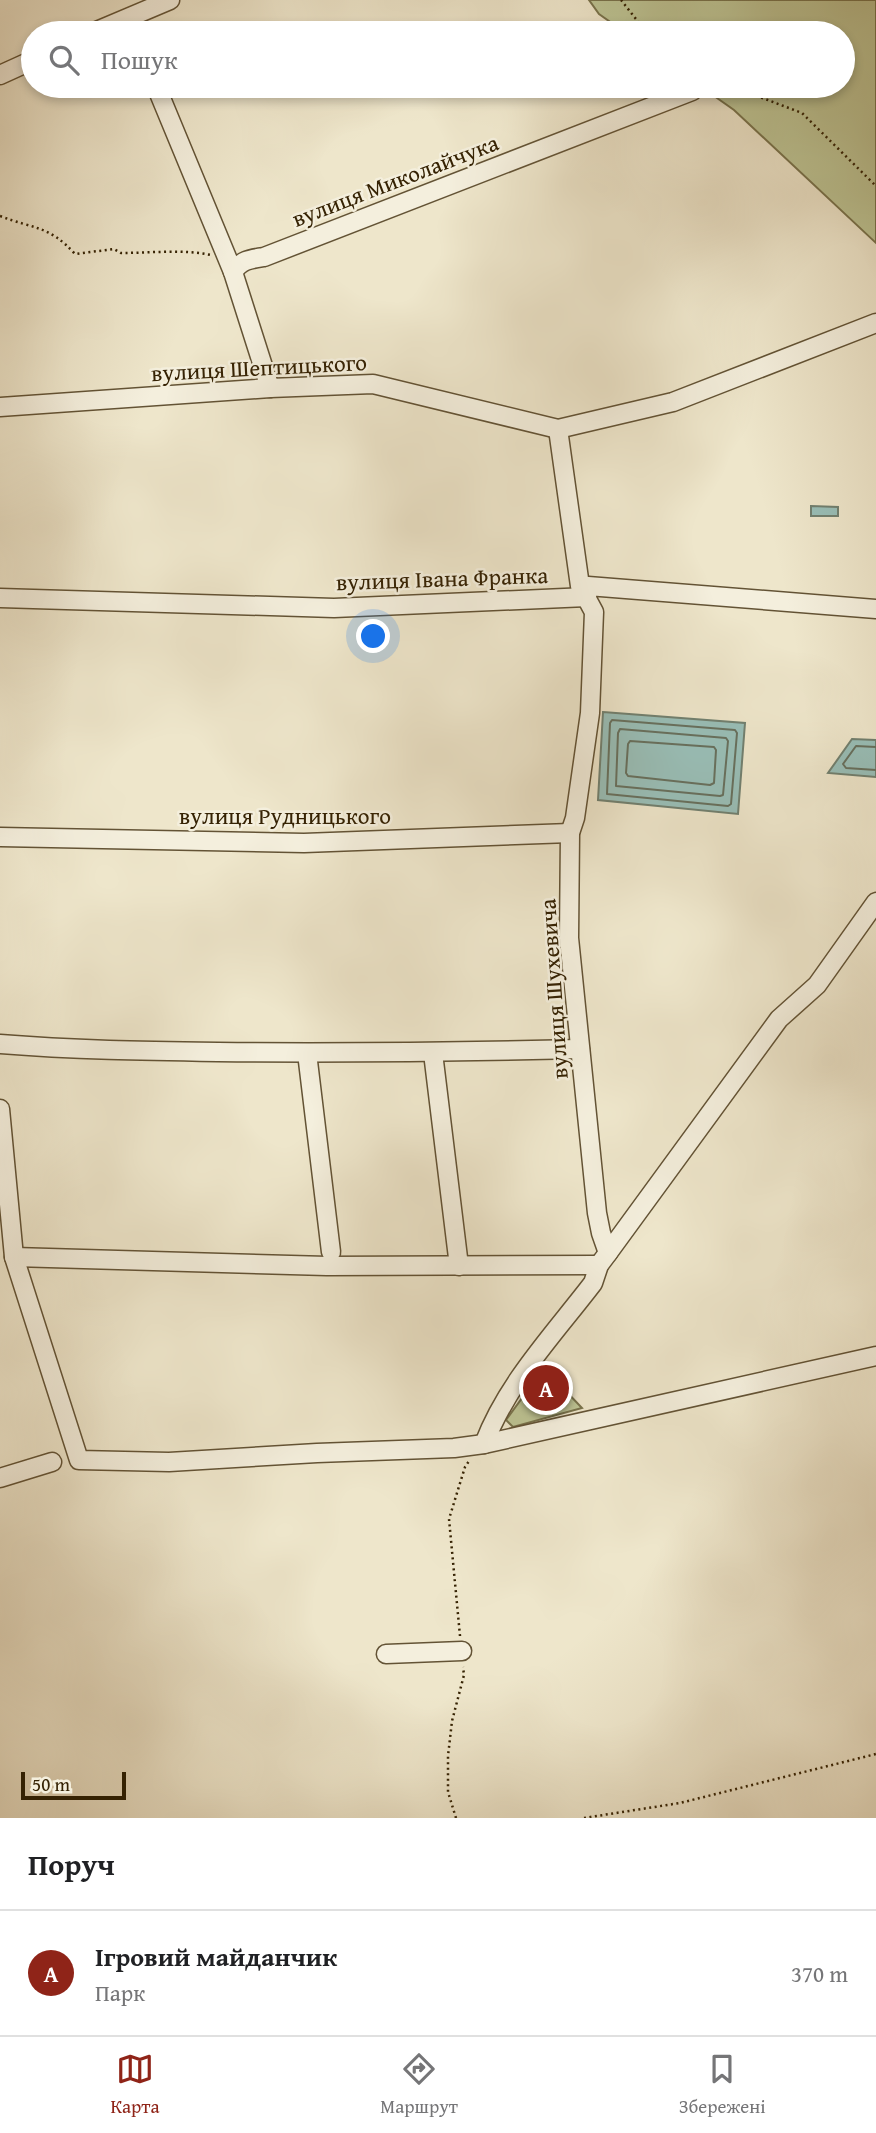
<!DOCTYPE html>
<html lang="uk">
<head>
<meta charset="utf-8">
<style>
	body { margin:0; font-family:"Gentium Book Plus",serif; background:#f6f6f6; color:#202124 }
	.scale { position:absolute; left:21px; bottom:18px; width:105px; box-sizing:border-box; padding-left:7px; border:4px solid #352203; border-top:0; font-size:19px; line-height:24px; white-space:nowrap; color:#352203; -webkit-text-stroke:5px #f4efdd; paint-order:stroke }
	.you { position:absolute; left:374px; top:637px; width:24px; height:24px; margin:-18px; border:5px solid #fff; border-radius:50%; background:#1a73e8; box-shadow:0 0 0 10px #1a73e833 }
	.badge { display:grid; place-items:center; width:46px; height:46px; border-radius:50%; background:#8f2418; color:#fff; font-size:23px; font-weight:700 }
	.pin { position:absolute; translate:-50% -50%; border:4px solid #fff; box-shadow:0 2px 7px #0006 }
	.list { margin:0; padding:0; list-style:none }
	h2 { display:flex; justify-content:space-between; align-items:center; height:91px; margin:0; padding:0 28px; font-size:30px }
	h2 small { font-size:23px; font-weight:400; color:#757577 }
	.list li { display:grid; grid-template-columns:46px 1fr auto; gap:21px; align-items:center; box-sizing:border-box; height:126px; padding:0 28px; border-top:2px solid #e0e0e0 }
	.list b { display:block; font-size:26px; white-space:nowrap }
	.list p { margin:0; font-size:23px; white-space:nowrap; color:#757577 }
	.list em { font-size:23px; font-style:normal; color:#757577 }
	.icon { flex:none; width:38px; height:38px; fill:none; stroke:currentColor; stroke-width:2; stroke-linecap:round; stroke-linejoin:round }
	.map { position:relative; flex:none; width:876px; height:1818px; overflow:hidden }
	.search { position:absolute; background:#fff; box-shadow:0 4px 10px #0003; left:21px; right:21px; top:21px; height:77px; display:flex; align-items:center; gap:18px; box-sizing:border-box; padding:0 24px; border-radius:38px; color:#757577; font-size:26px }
	.sheet { height:217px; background:#fff }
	nav { display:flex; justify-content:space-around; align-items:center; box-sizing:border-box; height:98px; border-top:2px solid #e0e0e0; background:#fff; font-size:19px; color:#757577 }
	nav a { display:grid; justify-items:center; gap:4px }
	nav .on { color:#8f2418 }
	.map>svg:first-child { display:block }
	.green { fill:#bdc494; stroke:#79734c; stroke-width:2 }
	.water { fill:#99bfb8; stroke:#718070; stroke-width:2 }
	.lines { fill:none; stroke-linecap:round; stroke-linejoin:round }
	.shore { stroke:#67705e; stroke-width:2 }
	.minor-casing { stroke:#635335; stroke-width:21 }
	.path { stroke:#352203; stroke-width:2.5; stroke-dasharray:2 3.5; stroke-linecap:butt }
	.minor { stroke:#f4efdd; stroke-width:18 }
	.labels { text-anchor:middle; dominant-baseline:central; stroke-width:5; stroke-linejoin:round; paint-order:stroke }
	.street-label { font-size:23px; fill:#352203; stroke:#f4efdd }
</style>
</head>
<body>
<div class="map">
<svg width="876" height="1818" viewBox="0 0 876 1818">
	<rect width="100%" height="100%" fill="#eee6cb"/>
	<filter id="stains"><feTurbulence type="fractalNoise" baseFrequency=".00286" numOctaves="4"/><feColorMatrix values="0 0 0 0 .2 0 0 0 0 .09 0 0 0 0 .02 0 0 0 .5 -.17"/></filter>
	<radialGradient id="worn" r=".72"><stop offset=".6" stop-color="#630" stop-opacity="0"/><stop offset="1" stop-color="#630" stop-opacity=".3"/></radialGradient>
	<g class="green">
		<path d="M589 0H876V243L734 110 700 86H843V33H626L599 14Z"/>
		<path d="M544 1368 582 1408 513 1427 506 1420Z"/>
	</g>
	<g class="water">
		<path d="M811 506 838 507V516H811Z"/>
		<path d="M603 712 745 723 738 814 598 800Z"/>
		<path d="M852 739 876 740V777L828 773Z"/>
	</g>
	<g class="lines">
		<g class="shore">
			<path d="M612 720 735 730 737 733 731 804 728 806 607 794 610 723Z"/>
			<path d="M620 729 726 738 728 741 723 795 720 796 616 786 618 733Z"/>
			<path d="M630 741 714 747 716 750 714 783 710 785 628 776 626 773 628 744Z"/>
			<path d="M876 747 856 746 843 764 846 768 876 770"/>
		</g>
		<g class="minor-casing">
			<g id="minor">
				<path d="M92 33 170 0"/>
				<path d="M0 75 33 60"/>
				<path d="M156 86 233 272"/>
				<path d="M270 388 233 272C241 260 250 259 264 257L692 91"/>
				<path d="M0 407 270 388 373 384 558 429 673 402 876 323"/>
				<path d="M558 429 580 586 594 612 590 713 575 818 570 833 569 938 597 1213 601 1233 608 1253"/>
				<path d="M0 598 334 608 587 597 588 586 876 609"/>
				<path d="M0 837 304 843 570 833"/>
				<path d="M0 1044C73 1050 145 1051 218 1052 339 1053 460 1052 580 1049"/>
				<path d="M307 1053 331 1252"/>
				<path d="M433 1053 459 1266"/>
				<path d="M0 1109 14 1257 79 1460 169 1462 317 1453 454 1448 484 1444 876 1356"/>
				<path d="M14 1257 327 1266 599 1265"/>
				<path d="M484 1444C507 1383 554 1334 593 1283L599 1265 608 1253 779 1019 817 985 876 902"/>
				<path d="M0 1478 52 1462"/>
				<path d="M386 1654 462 1651"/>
			</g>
		</g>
		<g class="path">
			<path d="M621 0 647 33"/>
			<path d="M708 90 736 88 802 113 876 186"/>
			<path d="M0 216C33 229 49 225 75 254L114 249 121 253C151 253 182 249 211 255"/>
			<path d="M460 1636 449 1519 465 1467 469 1461"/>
			<path d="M456 1818 448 1792V1756L452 1721 464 1675 463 1667"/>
			<path d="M584 1818 680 1803 876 1754"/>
		</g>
		<use href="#minor" class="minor"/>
	</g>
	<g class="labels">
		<g class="street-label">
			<text transform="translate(395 180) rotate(-21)">вулиця Миколайчука</text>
			<text transform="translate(259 367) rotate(-3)">вулиця Шептицького</text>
			<text transform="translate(442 578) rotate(-2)">вулиця Івана Франка</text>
			<text x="285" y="815">вулиця Рудницького</text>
			<text transform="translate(553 989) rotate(-94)">вулиця Шухевича</text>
		</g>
	</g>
	<rect width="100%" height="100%" filter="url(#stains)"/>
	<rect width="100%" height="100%" fill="url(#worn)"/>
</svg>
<div class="scale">50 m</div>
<div class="you"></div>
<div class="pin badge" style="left:546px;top:1388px">A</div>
<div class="search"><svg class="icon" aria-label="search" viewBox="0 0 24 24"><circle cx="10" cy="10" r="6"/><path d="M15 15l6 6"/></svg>Пошук</div>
</div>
<section class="sheet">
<h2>Поруч<small></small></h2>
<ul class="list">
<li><span class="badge">A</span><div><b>Ігровий майданчик</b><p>Парк</p></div><em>370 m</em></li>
</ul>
</section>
<nav>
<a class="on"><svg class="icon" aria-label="map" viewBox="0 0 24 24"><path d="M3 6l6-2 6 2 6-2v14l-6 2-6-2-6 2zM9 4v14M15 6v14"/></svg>Карта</a>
<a><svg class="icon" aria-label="directions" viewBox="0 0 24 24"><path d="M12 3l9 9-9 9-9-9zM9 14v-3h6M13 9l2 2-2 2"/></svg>Маршрут</a>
<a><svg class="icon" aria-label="saved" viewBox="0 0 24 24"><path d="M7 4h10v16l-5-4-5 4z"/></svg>Збережені</a>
</nav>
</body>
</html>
